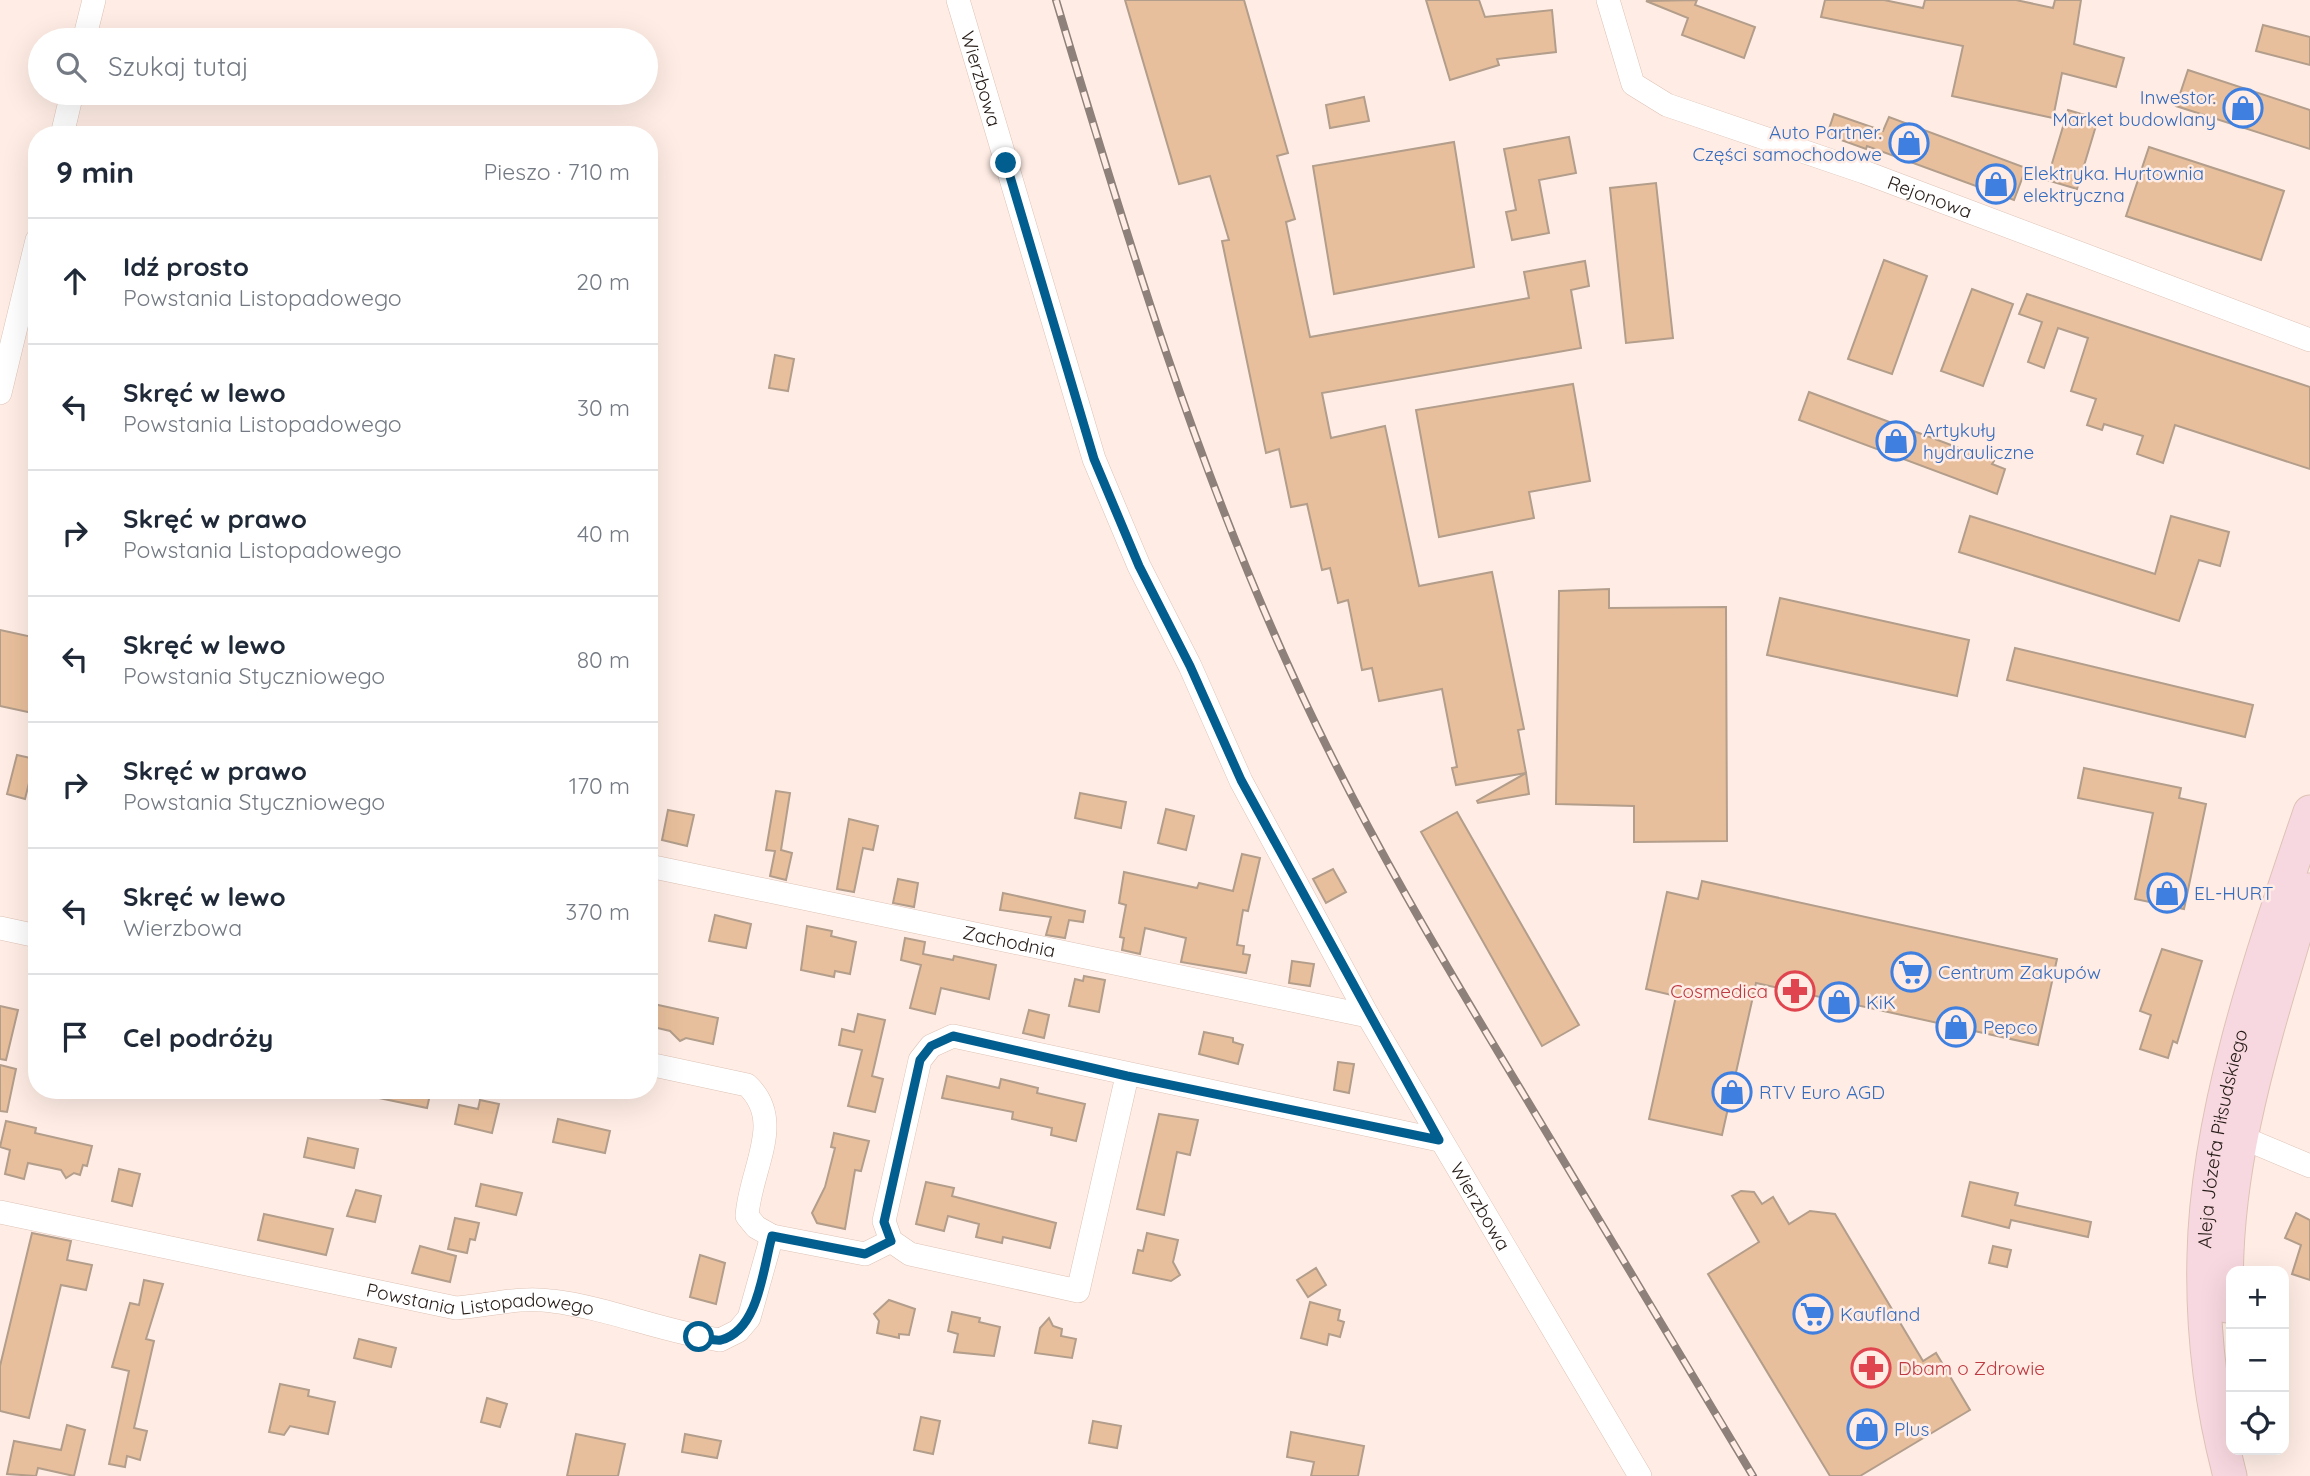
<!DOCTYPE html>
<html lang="pl">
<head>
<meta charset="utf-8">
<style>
	body { margin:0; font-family:Quicksand,sans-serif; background:#f2f2f3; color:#1f2937 }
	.controls { position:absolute; right:21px; bottom:21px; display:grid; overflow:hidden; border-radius:14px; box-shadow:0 7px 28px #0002 }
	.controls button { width:63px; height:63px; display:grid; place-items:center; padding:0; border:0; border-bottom:2px solid #e0e1e3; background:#fff; color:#1f2937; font:35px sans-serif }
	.stop { position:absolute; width:21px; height:21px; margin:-16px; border:5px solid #025e8f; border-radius:50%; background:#fff }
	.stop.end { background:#025e8f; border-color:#fff; box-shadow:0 2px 7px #0008 }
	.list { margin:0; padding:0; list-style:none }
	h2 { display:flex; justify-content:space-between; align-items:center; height:91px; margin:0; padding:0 28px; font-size:30px }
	h2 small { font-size:23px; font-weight:400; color:#747a83 }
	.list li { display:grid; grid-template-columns:46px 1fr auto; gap:21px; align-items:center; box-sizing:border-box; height:126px; padding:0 28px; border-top:2px solid #e0e1e3 }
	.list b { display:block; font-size:26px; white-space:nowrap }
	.list p { margin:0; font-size:23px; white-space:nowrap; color:#747a83 }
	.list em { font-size:23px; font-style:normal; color:#747a83 }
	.icon { flex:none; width:38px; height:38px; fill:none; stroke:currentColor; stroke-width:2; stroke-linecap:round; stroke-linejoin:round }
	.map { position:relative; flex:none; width:2310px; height:1476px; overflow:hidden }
	.search { position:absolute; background:#fff; box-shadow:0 7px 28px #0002; left:28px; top:28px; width:630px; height:77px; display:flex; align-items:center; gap:18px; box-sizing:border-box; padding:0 24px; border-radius:38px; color:#747a83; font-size:26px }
	.panel { position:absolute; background:#fff; box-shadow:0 7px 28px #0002; left:28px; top:126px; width:630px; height:973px; border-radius:28px }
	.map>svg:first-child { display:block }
	.building { fill:#e8bf9c; stroke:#b39d8b; stroke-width:2 }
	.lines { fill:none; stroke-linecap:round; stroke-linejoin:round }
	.minor-casing { stroke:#dec2b5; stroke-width:24 }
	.secondary-casing { stroke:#dec2b5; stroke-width:35 }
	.minor { stroke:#fff; stroke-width:23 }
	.secondary { stroke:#f8d8e0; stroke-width:33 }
	.rail-casing { stroke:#8e807a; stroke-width:8 }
	.rail { stroke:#ffede5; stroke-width:5; stroke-dasharray:16; stroke-linecap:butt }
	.route { stroke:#025e8f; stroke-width:9 }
	.labels { text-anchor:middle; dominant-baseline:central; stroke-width:5; stroke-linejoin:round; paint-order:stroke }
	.street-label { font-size:19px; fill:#261c17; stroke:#ffede5 }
	.shop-label { font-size:19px; fill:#366cbe; stroke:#ffede5; text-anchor:start }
	.health-label { font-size:19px; fill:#be3a42; stroke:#ffede5; text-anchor:end }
</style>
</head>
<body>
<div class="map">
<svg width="2310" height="1476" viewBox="0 0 2310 1476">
	<rect width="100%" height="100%" fill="#ffede5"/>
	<g class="building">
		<path d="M1125 0H1244L1288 153 1277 156 1295 219 1286 222 1310 337 1529 298 1524 272 1585 261 1589 286 1571 290 1581 348 1322 393 1331 438 1385 426 1419 586 1492 572 1524 729 1518 730 1526 773 1456 785 1452 768 1457 767 1442 689 1379 701 1372 668 1362 670 1348 600 1338 603 1330 568 1322 570 1307 504 1291 507 1279 449 1266 453 1222 241 1229 240 1210 176 1179 184Z"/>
		<path d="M1426 0H1479L1485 17 1552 10 1556 52 1497 59 1499 65 1450 80Z"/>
		<path d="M1697 0 1695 5 1755 27 1744 58 1682 35 1688 18 1646 1Z"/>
		<path d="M1825 0H1884L1923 8 1925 0H2016L2053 8 2055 0H2081L2074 44 2124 58 2116 87 2062 73 2053 118 1952 96 1963 46 1821 17Z"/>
		<path d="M2263 25 2310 37V65L2256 51Z"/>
		<path d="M2188 70 2310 110V149L2176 106Z"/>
		<path d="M1364 97 1369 121 1330 128 1326 105Z"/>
		<path d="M2068 110 2098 119 2077 189 2047 180Z"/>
		<path d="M1834 114 1883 131 1889 117 2026 168 2014 200 1867 146 1866 149 1827 135Z"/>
		<path d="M1569 137 1576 173 1539 180 1549 233 1512 240 1506 212 1516 210 1504 149Z"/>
		<path d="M1454 142 1474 267 1334 294 1313 166Z"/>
		<path d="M2149 147 2284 191 2261 260 2126 216Z"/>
		<path d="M1656 183 1673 338 1626 343 1610 188Z"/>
		<path d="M1884 260 1927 276 1892 374 1848 359Z"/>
		<path d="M1972 289 2013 304 1983 386 1941 371Z"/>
		<path d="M2027 294 2310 387V469L2175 425 2163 463 2137 454 2143 436 2104 424 2102 430 2087 425 2096 399 2071 391 2088 338 2058 328 2044 368 2028 362 2042 322 2019 314Z"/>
		<path d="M775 355 794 359 788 391 769 388Z"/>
		<path d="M1573 384 1590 481 1529 492 1534 518 1439 537 1416 410Z"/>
		<path d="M1809 392 1994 461 1992 464 2005 469 1997 494 1799 420Z"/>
		<path d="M1970 516 2155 574 2171 516 2229 532 2220 566 2199 560 2179 621 1959 552Z"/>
		<path d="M1609 589V608L1726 607 1727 841 1634 842V806L1556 804 1559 591Z"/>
		<path d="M1780 598 1969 640 1957 696 1767 655Z"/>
		<path d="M0 630 37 638V714L0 706Z"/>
		<path d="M2015 648 2253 705 2245 737 2007 680Z"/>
		<path d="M17 755 35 759 25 799 7 794Z"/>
		<path d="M2084 768 2181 788 2179 798 2206 804 2184 909 2135 899 2153 813 2078 798Z"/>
		<path d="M1526 773 1529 794 1478 803 1477 801Z"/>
		<path d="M776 791 790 793 781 850 792 853 786 880 770 876 775 851 766 850Z"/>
		<path d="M1080 793 1126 802 1121 828 1075 818Z"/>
		<path d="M1166 809 1194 816 1186 850 1158 843Z"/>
		<path d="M668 810 694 815 687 846 662 840Z"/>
		<path d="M1457 812 1579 1025 1542 1046 1421 832Z"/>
		<path d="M849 819 878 826 873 850 863 848 854 892 837 889Z"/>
		<path d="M1242 854 1260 858 1248 911 1243 910 1237 945 1244 946 1243 954 1250 955 1246 973 1181 962 1186 938 1145 928 1140 954 1122 950 1124 938 1120 937 1126 905 1119 903 1124 872 1197 888 1199 883 1233 891Z"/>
		<path d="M1333 869 1346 892 1326 903 1313 879Z"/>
		<path d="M898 879 918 883 914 907 893 903Z"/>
		<path d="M1702 881 2057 959 2038 1045 1756 983 1722 1135 1649 1119 1676 996 1646 989 1667 892 1698 899Z"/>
		<path d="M1003 893 1085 911 1083 922 1069 920 1065 938 1046 935 1051 917 1000 910Z"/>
		<path d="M715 915 751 924 746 948 709 941Z"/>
		<path d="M807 926 832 931 831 936 856 942 850 974 835 971 834 977 801 970Z"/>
		<path d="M905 938 925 942 923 954 953 960 954 956 996 965 989 999 941 988 935 1014 910 1008 921 965 901 960Z"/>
		<path d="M2162 949 2202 961 2177 1043 2173 1041 2168 1058 2140 1049 2151 1015 2140 1011Z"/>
		<path d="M1292 961 1314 964 1310 986 1289 983Z"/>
		<path d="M1084 976 1105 980 1099 1012 1069 1006 1075 979 1083 981Z"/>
		<path d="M649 1003 718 1018 713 1044 686 1038 680 1041 670 1031 649 1026Z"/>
		<path d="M0 1006 18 1010 6 1060 0 1059Z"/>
		<path d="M1029 1010 1049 1015 1044 1038 1023 1033Z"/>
		<path d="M858 1014 885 1020 872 1076 883 1079 875 1112 848 1106 862 1050 839 1045 842 1029 854 1032Z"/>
		<path d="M1204 1032 1233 1038V1042L1243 1045 1238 1064 1199 1054Z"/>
		<path d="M1338 1062 1354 1064 1349 1093 1334 1090Z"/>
		<path d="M0 1065 16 1069 7 1112 0 1111Z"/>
		<path d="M947 1076 999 1088 1001 1079 1038 1088 1037 1093 1085 1104 1076 1141 1051 1135 1052 1128 1012 1119 1013 1112 942 1098Z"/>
		<path d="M375 1090H431L427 1108 374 1097Z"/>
		<path d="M480 1100 499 1104 492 1133 455 1124 459 1105 478 1109Z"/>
		<path d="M1159 1114 1198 1120 1190 1155 1177 1152 1164 1215 1137 1209Z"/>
		<path d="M558 1119 610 1131 605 1153 553 1142Z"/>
		<path d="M6 1121 36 1128 35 1133 92 1146 87 1166 83 1165 80 1175 74 1173 66 1178 61 1170 28 1163 24 1179 5 1174 10 1150 0 1147Z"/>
		<path d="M834 1133 869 1141 861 1171 855 1170 845 1229 817 1223 812 1213 825 1187 835 1148 831 1147Z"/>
		<path d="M308 1138 358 1149 354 1168 304 1157Z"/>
		<path d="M119 1169 140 1174 132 1206 112 1201Z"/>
		<path d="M926 1182 954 1188 952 1196 1056 1223 1050 1248 1003 1237 1002 1243 976 1237 979 1224 948 1216 944 1231 916 1224Z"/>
		<path d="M1970 1182 2018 1193 2015 1205 2091 1222 2088 1237 2011 1220 2009 1228 1962 1216Z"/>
		<path d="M481 1184 522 1193 516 1215 476 1206Z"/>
		<path d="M356 1190 381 1196 375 1222 347 1216Z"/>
		<path d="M1741 1191 1754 1192 1762 1204 1773 1197 1789 1224 1810 1211 1835 1214 1923 1361 1936 1353 1970 1410 1860 1476H1830L1708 1274 1759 1242 1732 1196Z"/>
		<path d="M2296 1213 2310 1220V1280L2292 1274 2301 1245 2285 1238Z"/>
		<path d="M264 1214 333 1229 326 1255 258 1240Z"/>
		<path d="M455 1218 479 1223 475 1240 470 1239 467 1253 448 1249Z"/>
		<path d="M32 1233 71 1241 67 1260 92 1265 86 1290 61 1285 29 1418 0 1411V1366Z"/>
		<path d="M1147 1233 1178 1240 1173 1262 1180 1275 1171 1281 1133 1273 1138 1250 1143 1251Z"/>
		<path d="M420 1246 456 1256 450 1282 412 1273Z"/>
		<path d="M1993 1246 2011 1250 2007 1267 1989 1263Z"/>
		<path d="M700 1255 725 1263 716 1304 690 1297Z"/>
		<path d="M1316 1268 1326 1285 1308 1297 1297 1280Z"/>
		<path d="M144 1280 163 1284 146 1339 154 1341 134 1428 147 1431 140 1460 127 1456 125 1467 109 1464 129 1371 112 1367 130 1303 139 1305Z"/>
		<path d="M889 1300 915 1309 909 1335 899 1334V1338L877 1333 879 1321 874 1314Z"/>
		<path d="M1310 1302 1340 1310 1338 1320 1344 1322 1340 1337 1329 1334 1327 1345 1301 1338Z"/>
		<path d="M952 1312 980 1318 979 1322 1000 1327 994 1356 954 1352 958 1334 948 1331Z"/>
		<path d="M1049 1318 1053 1326 1062 1329 1061 1336 1076 1339 1072 1358 1035 1353 1040 1328Z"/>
		<path d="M359 1339 396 1348 391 1367 354 1358Z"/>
		<path d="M280 1384 309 1390 308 1396 335 1402 328 1434 290 1426 284 1435 269 1432Z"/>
		<path d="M487 1398 507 1404 500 1427 481 1422Z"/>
		<path d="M921 1417 940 1421 933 1454 914 1450Z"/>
		<path d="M1093 1421 1121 1426 1117 1448 1089 1443Z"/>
		<path d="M67 1425 85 1430 74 1476 38 1468 36 1476 7 1474 14 1441 61 1450Z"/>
		<path d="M1291 1432 1364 1446 1358 1476H1311L1314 1462 1287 1457Z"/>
		<path d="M576 1434 625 1444 618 1476H567Z"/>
		<path d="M685 1434 721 1441 717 1458 682 1452Z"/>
	</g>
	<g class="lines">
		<g class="minor-casing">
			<g id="minor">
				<path id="s1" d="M958 0 1094 459 1139 566 1190 666 1241 781 1368 1016 1640 1476"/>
				<path id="s2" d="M1608 0 1633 84 1667 105 1864 172 2310 340"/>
				<path d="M84 40 94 0"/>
				<path d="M62 135 72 93"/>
				<path d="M0 393 37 240"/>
				<path id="s3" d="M649 866 1368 1016"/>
				<path d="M0 928 37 936"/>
				<path d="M649 1064 747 1085C786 1121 750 1169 747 1216L756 1227 772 1236"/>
				<path d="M1127 1076 1078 1291 910 1254 891 1241 884 1221 920 1060 931 1046 953 1036 1439 1140"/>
				<path d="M2241 1137 2310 1166"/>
				<path id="s4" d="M0 1212 456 1308C488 1306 519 1296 552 1301 609 1308 663 1332 720 1340L738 1331 749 1318 772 1236 865 1254 891 1241"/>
			</g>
		</g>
		<g class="secondary-casing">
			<g id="secondary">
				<path d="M2227 1306C2220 1163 2269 1025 2308 890"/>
				<path id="s5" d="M2230 1476C2211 1404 2202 1329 2204 1255 2207 1110 2264 948 2310 812"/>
			</g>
		</g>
		<use href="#minor" class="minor"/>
		<use href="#secondary" class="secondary"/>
		<g class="rail-casing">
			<path id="rail" d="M1056 0C1126 235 1196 468 1300 691 1365 831 1444 963 1524 1095 1600 1222 1677 1349 1753 1476"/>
		</g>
		<use href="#rail" class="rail"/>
	</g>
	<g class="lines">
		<path class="route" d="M699 1337C706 1338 715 1341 721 1340 759 1330 763 1268 772 1236L865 1254 891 1241 884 1222 920 1060 931 1046 953 1036 1127 1076 1439 1140 1241 780 1190 666 1139 566 1094 459 1006 163"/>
	</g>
	<defs>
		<g id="shop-ring" transform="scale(2.0125)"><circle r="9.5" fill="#ffede5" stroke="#3f7fe0" stroke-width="1.5"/><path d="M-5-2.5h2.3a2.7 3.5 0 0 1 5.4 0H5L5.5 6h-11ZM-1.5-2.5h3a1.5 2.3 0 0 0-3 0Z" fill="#3f7fe0"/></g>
		<g id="supermarket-ring" transform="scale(2.0125)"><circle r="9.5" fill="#ffede5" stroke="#3f7fe0" stroke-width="1.5"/><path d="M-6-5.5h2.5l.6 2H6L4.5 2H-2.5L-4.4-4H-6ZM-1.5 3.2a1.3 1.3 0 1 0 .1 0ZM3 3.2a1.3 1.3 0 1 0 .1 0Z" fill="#3f7fe0"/></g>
		<g id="pharmacy-ring" transform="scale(2.0125)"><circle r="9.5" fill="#ffede5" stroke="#e0444e" stroke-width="1.5"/><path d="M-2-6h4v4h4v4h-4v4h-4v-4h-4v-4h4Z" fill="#e0444e"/></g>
	</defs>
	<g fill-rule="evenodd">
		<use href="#shop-ring" x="2243" y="108"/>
		<use href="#shop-ring" x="1909" y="143"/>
		<use href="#shop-ring" x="1996" y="184"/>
		<use href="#shop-ring" x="1896" y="441"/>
		<use href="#shop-ring" x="2167" y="893"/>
		<use href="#supermarket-ring" x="1911" y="972"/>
		<use href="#pharmacy-ring" x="1795" y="991"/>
		<use href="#shop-ring" x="1839" y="1002"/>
		<use href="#shop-ring" x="1956" y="1027"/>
		<use href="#shop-ring" x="1732" y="1092"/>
		<use href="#supermarket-ring" x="1813" y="1314"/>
		<use href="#pharmacy-ring" x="1871" y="1368"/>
		<use href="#shop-ring" x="1867" y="1429"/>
	</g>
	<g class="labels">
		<g class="street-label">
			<text stroke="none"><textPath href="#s1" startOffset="82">Wierzbowa</textPath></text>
			<text stroke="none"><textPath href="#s2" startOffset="406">Rejonowa</textPath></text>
			<text stroke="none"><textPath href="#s3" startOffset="368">Zachodnia</textPath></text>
			<text stroke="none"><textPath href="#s5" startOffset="341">Aleja Józefa Piłsudskiego</textPath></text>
			<text stroke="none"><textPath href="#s1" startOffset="1321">Wierzbowa</textPath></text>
			<text stroke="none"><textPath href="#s4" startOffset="490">Powstania Listopadowego</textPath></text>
		</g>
		<g class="shop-label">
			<text x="2216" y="97" text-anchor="end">Inwestor.<tspan x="2216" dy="22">Market budowlany</tspan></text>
			<text x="1882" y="132" text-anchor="end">Auto Partner.<tspan x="1882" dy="22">Części samochodowe</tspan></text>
			<text x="2023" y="173">Elektryka. Hurtownia<tspan x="2023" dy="22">elektryczna</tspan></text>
			<text x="1923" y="430">Artykuły<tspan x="1923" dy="22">hydrauliczne</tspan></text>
			<text x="2194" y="893">EL-HURT</text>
			<text x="1938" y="972">Centrum Zakupów</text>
			<text x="1866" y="1002">KiK</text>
			<text x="1983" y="1027">Pepco</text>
			<text x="1759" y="1092">RTV Euro AGD</text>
			<text x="1840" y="1314">Kaufland</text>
			<text x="1894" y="1429">Plus</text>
		</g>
		<g class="health-label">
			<text x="1768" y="991">Cosmedica</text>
			<text x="1898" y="1368" text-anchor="start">Dbam o Zdrowie</text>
		</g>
	</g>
</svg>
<div class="controls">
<button>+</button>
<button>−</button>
<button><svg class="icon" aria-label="locate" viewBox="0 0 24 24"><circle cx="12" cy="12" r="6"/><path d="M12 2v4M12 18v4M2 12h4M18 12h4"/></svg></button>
</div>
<div class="stop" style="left:699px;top:1337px"></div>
<div class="stop end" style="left:1006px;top:163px"></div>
<div class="search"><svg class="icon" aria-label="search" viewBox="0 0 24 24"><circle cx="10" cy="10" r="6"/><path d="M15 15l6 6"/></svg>Szukaj tutaj</div>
<section class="panel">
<h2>9 min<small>Pieszo · 710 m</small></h2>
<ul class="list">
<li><svg class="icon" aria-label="ahead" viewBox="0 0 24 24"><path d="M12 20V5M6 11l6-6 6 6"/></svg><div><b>Idź prosto</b><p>Powstania Listopadowego</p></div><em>20 m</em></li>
<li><svg class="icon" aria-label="left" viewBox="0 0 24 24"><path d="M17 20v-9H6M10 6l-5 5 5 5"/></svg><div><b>Skręć w lewo</b><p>Powstania Listopadowego</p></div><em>30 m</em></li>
<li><svg class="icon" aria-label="right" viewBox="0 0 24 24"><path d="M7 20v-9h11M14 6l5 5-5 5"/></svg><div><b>Skręć w prawo</b><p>Powstania Listopadowego</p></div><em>40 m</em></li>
<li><svg class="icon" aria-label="left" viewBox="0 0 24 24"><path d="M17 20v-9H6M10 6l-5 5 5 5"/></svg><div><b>Skręć w lewo</b><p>Powstania Styczniowego</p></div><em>80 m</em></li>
<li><svg class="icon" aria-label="right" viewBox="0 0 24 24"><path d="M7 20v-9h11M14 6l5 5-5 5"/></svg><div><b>Skręć w prawo</b><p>Powstania Styczniowego</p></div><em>170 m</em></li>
<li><svg class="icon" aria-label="left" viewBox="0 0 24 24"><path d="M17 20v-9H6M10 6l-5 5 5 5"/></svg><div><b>Skręć w lewo</b><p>Wierzbowa</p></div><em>370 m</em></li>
<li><svg class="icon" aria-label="arrive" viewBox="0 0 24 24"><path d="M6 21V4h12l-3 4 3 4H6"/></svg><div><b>Cel podróży</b></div></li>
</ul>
</section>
</div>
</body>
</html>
